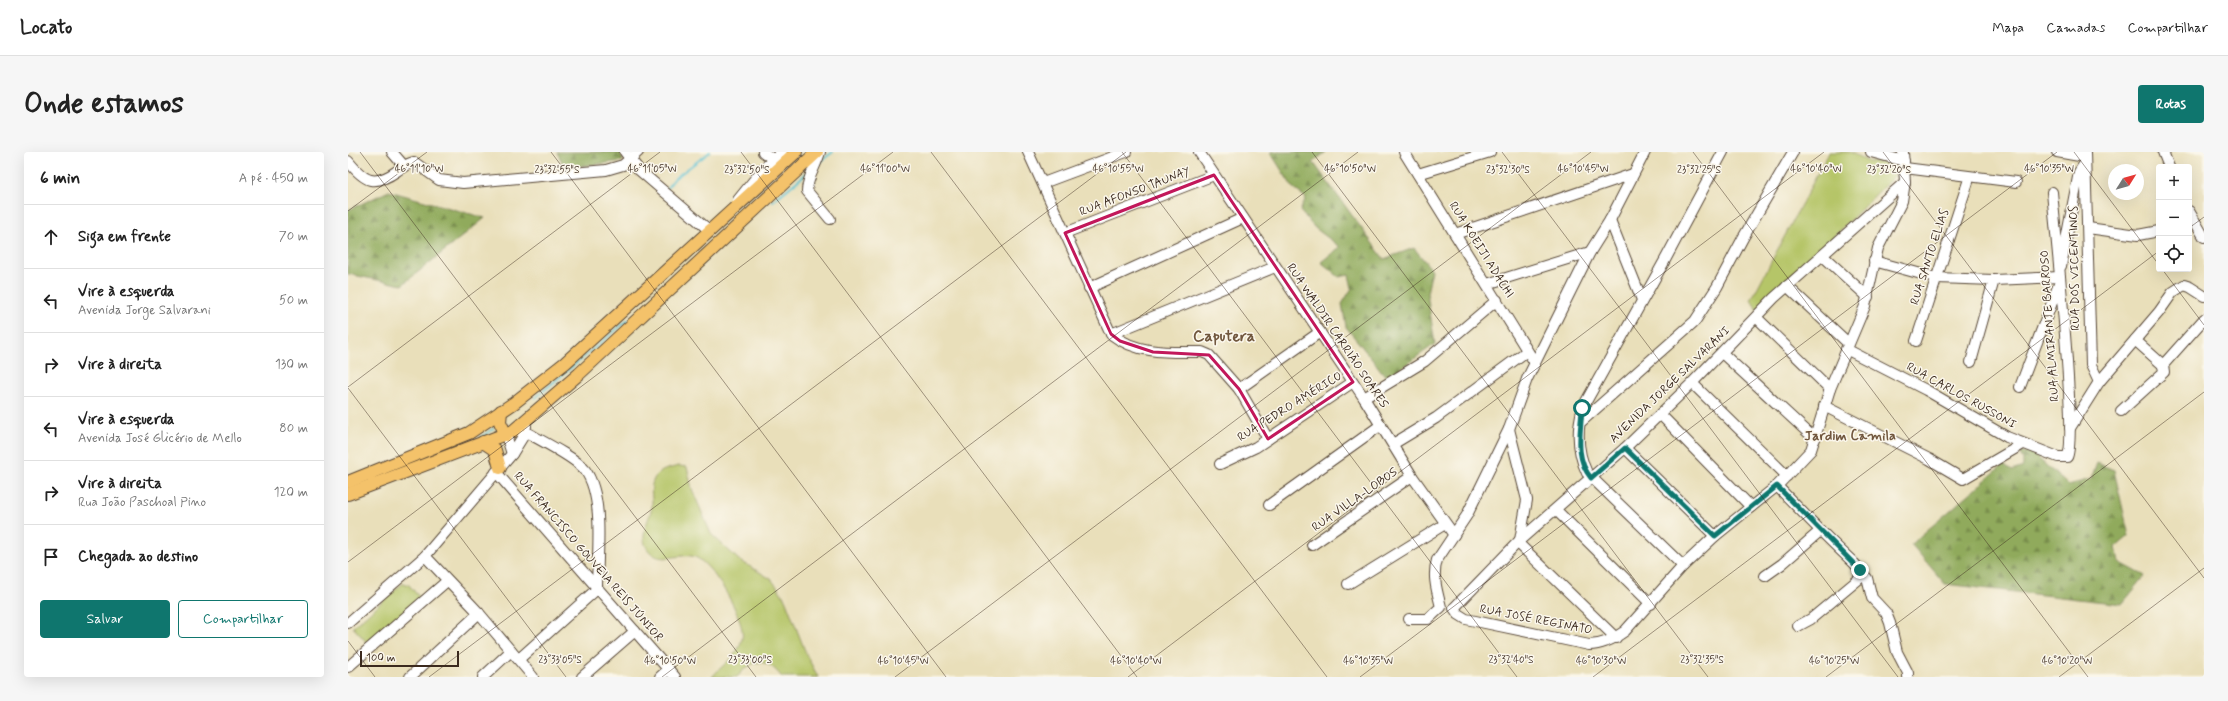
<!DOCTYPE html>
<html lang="pt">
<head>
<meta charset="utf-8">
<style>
	body { margin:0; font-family:Mynerve,sans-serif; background:#f6f6f6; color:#222 }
	.controls { position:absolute; right:12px; top:12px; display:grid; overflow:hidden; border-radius:4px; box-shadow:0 4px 16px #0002 }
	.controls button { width:36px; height:36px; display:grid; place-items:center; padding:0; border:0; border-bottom:1px solid #e0e0e0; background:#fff; color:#222; font:20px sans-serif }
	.compass { position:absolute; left:1760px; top:12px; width:36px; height:36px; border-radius:50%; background:#fff; box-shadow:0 4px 16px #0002; rotate:53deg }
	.scale { position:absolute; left:12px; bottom:10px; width:99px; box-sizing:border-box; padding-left:4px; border:2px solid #3b2a1e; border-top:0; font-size:11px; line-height:14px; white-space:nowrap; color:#3b2a1e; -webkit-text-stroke:3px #fbf7ec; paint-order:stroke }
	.stop { position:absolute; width:12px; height:12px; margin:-9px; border:3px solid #0f766e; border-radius:50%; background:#fff }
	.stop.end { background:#0f766e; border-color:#fff; box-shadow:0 1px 4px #0008 }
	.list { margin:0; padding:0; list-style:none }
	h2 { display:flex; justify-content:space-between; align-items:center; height:52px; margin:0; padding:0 16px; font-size:17px }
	h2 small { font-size:13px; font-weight:400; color:#767676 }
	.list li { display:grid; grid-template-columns:26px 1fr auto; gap:12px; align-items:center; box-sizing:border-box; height:64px; padding:0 16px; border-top:1px solid #e0e0e0 }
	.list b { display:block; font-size:15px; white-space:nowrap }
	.list p { margin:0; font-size:13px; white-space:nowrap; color:#767676 }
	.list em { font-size:13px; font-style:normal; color:#767676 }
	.actions { display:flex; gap:8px; padding:12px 16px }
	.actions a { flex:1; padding:9px 0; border:1px solid #0f766e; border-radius:4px; text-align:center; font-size:14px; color:#0f766e }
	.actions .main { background:#0f766e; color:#fff }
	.icon { flex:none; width:22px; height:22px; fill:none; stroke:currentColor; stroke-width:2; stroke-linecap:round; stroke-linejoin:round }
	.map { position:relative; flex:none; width:1856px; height:525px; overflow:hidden; border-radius:4px }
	header { display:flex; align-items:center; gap:24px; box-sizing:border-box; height:56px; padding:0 20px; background:#fff; border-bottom:1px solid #e0e0e0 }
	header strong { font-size:19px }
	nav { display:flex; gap:22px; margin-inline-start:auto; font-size:14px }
	.intro { display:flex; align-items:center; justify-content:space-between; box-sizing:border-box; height:96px; padding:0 24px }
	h1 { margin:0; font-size:28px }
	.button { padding:10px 18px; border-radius:4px; background:#0f766e; color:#fff; font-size:14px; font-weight:700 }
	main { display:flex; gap:24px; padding:0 24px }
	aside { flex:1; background:#fff; border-radius:4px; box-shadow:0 4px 16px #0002 }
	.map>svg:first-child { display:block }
	.green { fill:#b5c567; stroke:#787842 }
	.forest { fill:url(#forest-firs); stroke:#666a3d }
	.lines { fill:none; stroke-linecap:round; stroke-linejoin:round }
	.stream { stroke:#55c0d1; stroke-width:2 }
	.minor-casing { stroke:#554535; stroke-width:12 }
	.major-casing { stroke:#554535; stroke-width:14 }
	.minor { stroke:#fff; stroke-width:10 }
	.major { stroke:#f4c26a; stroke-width:12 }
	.route { stroke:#0f766e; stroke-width:5 }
	.marked { fill:none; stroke:#c2185b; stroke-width:3; stroke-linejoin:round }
	.ticks { fill:none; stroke:#3b2a1e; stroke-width:1; stroke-opacity:0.45 }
	.labels { text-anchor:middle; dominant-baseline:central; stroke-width:3; stroke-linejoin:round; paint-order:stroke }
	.street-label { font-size:12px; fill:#3b2a1e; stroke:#fbf7ec }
	.quarter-label { font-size:14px; font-weight:bold; fill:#71573e; stroke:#fbf7ec }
	.district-label { font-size:16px; font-weight:bold; fill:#71573e; stroke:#fbf7ec }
	.ticks-label { font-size:10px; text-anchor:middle; fill:#3b2a1e; stroke:#fbf7ec; stroke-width:3; stroke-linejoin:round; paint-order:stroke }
</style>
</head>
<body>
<header>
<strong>Locato</strong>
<nav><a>Mapa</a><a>Camadas</a><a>Compartilhar</a></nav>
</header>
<div class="intro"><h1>Onde estamos</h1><a class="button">Rotas</a></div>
<main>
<aside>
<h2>6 min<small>A pé · 450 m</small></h2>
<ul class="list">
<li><svg class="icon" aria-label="ahead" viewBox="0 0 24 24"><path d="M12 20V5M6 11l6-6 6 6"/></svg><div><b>Siga em frente</b></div><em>70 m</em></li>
<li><svg class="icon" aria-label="left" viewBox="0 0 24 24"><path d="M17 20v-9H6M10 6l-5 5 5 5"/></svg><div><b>Vire à esquerda</b><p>Avenida Jorge Salvarani</p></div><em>50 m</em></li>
<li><svg class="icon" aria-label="right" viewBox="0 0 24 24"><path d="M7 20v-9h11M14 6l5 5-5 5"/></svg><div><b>Vire à direita</b></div><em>130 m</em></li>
<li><svg class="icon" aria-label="left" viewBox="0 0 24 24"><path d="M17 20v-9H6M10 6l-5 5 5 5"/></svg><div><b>Vire à esquerda</b><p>Avenida José Glicério de Mello</p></div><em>80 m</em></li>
<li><svg class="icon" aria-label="right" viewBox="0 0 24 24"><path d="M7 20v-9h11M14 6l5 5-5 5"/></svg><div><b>Vire à direita</b><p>Rua João Paschoal Pino</p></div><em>120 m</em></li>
<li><svg class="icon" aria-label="arrive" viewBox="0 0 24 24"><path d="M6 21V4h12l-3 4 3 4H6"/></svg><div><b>Chegada ao destino</b></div></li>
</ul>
<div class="actions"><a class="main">Salvar</a><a>Compartilhar</a></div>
</aside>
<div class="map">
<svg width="1856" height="525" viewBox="0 0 1856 525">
	<defs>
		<pattern id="forest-firs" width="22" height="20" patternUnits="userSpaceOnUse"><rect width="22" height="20" fill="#90aa5c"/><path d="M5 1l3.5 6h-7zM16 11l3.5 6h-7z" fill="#778b4b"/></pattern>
	</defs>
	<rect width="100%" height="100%" fill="#fbf7ec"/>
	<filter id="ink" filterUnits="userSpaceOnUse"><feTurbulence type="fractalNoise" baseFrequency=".025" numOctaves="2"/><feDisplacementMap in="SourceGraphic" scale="8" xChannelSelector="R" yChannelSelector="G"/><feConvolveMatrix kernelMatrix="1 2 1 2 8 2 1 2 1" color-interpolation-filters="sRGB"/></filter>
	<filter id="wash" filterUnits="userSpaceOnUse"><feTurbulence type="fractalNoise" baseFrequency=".012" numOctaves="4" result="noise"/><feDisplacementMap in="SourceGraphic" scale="16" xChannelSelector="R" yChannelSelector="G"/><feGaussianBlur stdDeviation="0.9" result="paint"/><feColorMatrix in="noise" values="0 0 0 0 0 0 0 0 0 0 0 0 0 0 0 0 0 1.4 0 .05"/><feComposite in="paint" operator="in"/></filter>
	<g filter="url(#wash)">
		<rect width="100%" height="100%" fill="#e9dfba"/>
		<g class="green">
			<path d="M1481 0H1502L1521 10 1545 11 1548 16 1547 23 1471 100 1409 158 1403 148Z"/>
			<path d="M331 314 339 315 344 337 363 382 391 408 423 427 430 436 437 447 459 504 470 525H434C425 514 414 505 401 514 396 516 393 522 389 525H364C375 512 390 504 394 487 399 469 364 411 347 405 333 400 315 412 303 401 288 387 301 370 304 355 305 344 300 332 309 323 314 317 324 316 331 314Z"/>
			<path d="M54 432H60L73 447 21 493 5 475Z"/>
		</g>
		<g class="forest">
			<path d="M209 0H272L275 9 217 16Z"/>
			<path d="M922 0H978L965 10 1036 107 1066 96 1084 118 1079 141 1087 192 1039 226 998 175 994 152 1004 136 1001 123 991 125 973 110 992 95 967 76 952 59 958 46 945 36Z"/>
			<path d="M41 39 137 66 54 133 0 122V58Z"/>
			<path d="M1682 299 1720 333 1743 327 1749 311 1766 318 1781 384 1768 395 1771 410 1797 424 1774 452 1597 432 1563 392 1655 313 1664 319 1675 315V308L1672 301Z"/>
		</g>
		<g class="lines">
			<g class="stream">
				<path d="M473 9 485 0"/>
				<path d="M319 36 327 26 362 0"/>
				<path d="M425 49 459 21"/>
				<path d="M187 246 280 168"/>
				<path d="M133 285 145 277"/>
			</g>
		</g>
	</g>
	<g filter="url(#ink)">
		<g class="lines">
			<g class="minor-casing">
				<g id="minor">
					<path d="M44 0 56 14"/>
					<path d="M277 0 291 18 362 79"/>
					<path d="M415 0 426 8"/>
					<path d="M472 0C469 13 459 25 459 39L482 67"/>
					<path d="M680 0 763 182C790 203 823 200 854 200L861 203 891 237 920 287"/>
					<path d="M851 0 1016 246 1064 324 1106 383"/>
					<path d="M1056 0 1187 211"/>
					<path d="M1523 0 1556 9"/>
					<path d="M1709 0 1737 5"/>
					<path d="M1737 0 1743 213 1751 230"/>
					<path d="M1815 0 1821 15"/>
					<path d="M0 9C17 30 26 35 49 19 55 15 60 11 66 10L91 28 115 31 258 18 275 13 290 0"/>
					<path d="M1557 16 1668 30"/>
					<path d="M1070 22 1142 0"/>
					<path d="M695 31 778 0"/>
					<path d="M390 48 415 17 434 0"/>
					<path d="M1841 59 1856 85"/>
					<path d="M1262 68 1294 148"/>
					<path d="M1740 76 1790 83 1811 79"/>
					<path d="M717 81 866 23"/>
					<path d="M1107 82 1285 22"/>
					<path d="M1475 104 1520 145"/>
					<path d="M1526 109 1588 126 1646 128 1712 125"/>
					<path d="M1713 114 1731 20 1737 11"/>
					<path d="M1139 132 1242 100"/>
					<path d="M1439 134 1500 191"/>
					<path d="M741 136 895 66"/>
					<path d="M1409 166 1482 237"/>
					<path d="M763 182 927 115"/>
					<path d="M1787 188 1815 213"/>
					<path d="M1568 189 1620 30"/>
					<path d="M1498 197 1578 238 1659 285 1710 305H1719C1730 289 1707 74 1704 40"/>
					<path d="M1374 201 1467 287"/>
					<path d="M1623 210 1646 128"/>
					<path d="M1344 231 1439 324"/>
					<path d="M1672 235 1711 132"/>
					<path d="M891 237 972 180"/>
					<path d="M1016 246 1077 209 1149 148"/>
					<path d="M1476 254 1581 307 1615 327 1675 292"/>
					<path d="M1773 259 1816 220 1815 213 1856 167"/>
					<path d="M1312 262 1403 355"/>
					<path d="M1234 269 1347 169 1369 135 1395 86 1445 0"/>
					<path d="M1722 276 1751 230 1811 160 1825 140 1836 133 1842 135 1856 144"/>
					<path d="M1161 277 1179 348 1172 388"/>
					<path d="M158 283 164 302"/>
					<path d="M1045 292 1088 266 1179 199"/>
					<path d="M1277 296 1367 384"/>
					<path d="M872 312 908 295 1005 230"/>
					<path d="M148 320 327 525"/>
					<path d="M1429 334C1454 360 1479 386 1505 410 1511 416 1513 421 1519 426L1524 446 1538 461 1542 471 1549 500 1560 521V525"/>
					<path d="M921 353 1033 273"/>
					<path d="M1208 358 1303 452"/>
					<path d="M1170 391 1268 486"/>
					<path d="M964 393 1064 324"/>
					<path d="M77 404 131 461 185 525"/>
					<path d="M1335 414 1239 321C1229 300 1229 276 1235 255L1317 108 1375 0"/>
					<path d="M1417 424 1434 412 1472 379"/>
					<path d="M1000 432 1097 372"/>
					<path d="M1106 456 1110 462 1118 467 1241 493C1255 493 1266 487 1277 479L1335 414 1367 384 1429 334 1463 298 1482 237 1517 154 1530 96 1554 49 1557 30 1555 0"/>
					<path d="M1106 456 1172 388 1277 296 1344 231 1426 146 1557 30"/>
					<path d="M1061 467H1080L1093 455C1089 439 1084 424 1089 408L1119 363 1161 277 1179 227 1242 100 1262 68 1297 0"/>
					<path d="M0 471 77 404 164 302 177 281 178 274"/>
					<path d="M1450 474 1463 467 1511 427 1513 422"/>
					<path d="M171 507 249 437C249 404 257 345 237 318 228 306 192 288 178 280"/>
					<path d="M0 515 99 429"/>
					<path d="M62 525 131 461"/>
					<path d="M135 525 163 499"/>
					<path d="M234 525 287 479"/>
					<path d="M312 525 321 517"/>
				</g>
			</g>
			<g class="major-casing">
				<g id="major">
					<path d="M153 259 152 270 158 283"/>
					<path d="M135 290 147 298 152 316"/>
					<path d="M0 330 121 281 166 251 217 211 448 0"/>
					<path d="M0 342 165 279 231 222 469 0"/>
				</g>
			</g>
			<use href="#minor" class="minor"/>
			<use href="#major" class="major"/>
		</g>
	</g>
	<g class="lines" filter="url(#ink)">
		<path class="route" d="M1234 256C1233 280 1226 305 1243 326L1277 296 1367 384 1429 334 1512 418"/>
	</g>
	<path class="marked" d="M866 23 1005 230 920 287 891 237 861 203 805 200 772 189 763 182 717 81Z"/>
	<path class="ticks" d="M12 0 408 525M203 0 598 525M393 0 789 525M583 0 979 525M774 0 1169 525M964 0 1360 525M1154 0 1550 525M1345 0 1740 525M1535 0 1856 426M1726 0 1811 113M0 59 79 0M1841 76 1856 65M1814 117 1856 173M0 235 312 0M0 236 218 525M0 410 545 0M0 489 27 525M81 525 778 0M314 525 1010 0M547 525 1243 0M780 525 1476 0M1012 525 1709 0M1245 525 1811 99M1478 525 1856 240M1711 525 1856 416"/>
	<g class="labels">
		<g class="street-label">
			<text transform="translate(787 40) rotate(-21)">RUA AFONSO TAUNAY</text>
			<text transform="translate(1133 98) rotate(58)">RUA KOEIJI ADACHI</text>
			<text transform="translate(1582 105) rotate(-72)">RUA SANTO ELIAS</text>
			<text transform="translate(1727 116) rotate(-91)">RUA DOS VICENTINOS</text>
			<text transform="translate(1702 174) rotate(-94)">RUA ALMIRANTE BARROSO</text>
			<text transform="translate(989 184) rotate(56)">RUA WALDIR CARRIÃO SOARES</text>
			<text transform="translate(1322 233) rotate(-44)">AVENIDA JORGE SALVARANI</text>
			<text transform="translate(1613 244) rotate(29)">RUA CARLOS RUSSONI</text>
			<text transform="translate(942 255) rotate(-32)">RUA PEDRO AMÉRICO</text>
			<text transform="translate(1007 348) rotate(-35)">RUA VILLA-LOBOS</text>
			<text transform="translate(240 405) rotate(49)">RUA FRANCISCO GOUVEIA REIS JÚNIOR</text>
			<text transform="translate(1188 468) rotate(11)">RUA JOSÉ REGINATO</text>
		</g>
		<g class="quarter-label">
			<text x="1502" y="284">Jardim Camila</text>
		</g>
		<g class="district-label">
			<text x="876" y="184">Caputera</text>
		</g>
	</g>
	<g class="ticks-label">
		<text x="71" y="20">46°11'10"W</text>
		<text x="537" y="20">46°11'00"W</text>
		<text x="770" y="20">46°10'55"W</text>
		<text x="1002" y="20">46°10'50"W</text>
		<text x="1701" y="20">46°10'35"W</text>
		<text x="304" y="20">46°11'05"W</text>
		<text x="1235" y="20">46°10'45"W</text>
		<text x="1468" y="20">46°10'40"W</text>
		<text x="209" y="21">23°32'55"S</text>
		<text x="399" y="21">23°32'50"S</text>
		<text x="1160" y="21">23°32'30"S</text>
		<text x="1351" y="21">23°32'25"S</text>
		<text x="1541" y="21">23°32'20"S</text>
		<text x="212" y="511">23°33'05"S</text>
		<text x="402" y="511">23°33'00"S</text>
		<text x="1163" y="511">23°32'40"S</text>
		<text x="1354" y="511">23°32'35"S</text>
		<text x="322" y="512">46°10'50"W</text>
		<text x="555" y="512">46°10'45"W</text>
		<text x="788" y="512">46°10'40"W</text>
		<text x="1020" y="512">46°10'35"W</text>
		<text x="1253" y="512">46°10'30"W</text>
		<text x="1486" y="512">46°10'25"W</text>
		<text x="1719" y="512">46°10'20"W</text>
	</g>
</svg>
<div class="controls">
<button>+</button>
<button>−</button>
<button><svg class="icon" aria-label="locate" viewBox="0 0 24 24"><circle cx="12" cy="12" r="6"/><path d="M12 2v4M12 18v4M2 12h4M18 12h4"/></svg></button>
</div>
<svg class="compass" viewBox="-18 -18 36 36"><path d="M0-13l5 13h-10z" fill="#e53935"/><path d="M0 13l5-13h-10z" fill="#767676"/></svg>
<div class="scale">100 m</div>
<div class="stop" style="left:1234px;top:256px"></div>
<div class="stop end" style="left:1512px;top:418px"></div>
</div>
</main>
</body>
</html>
